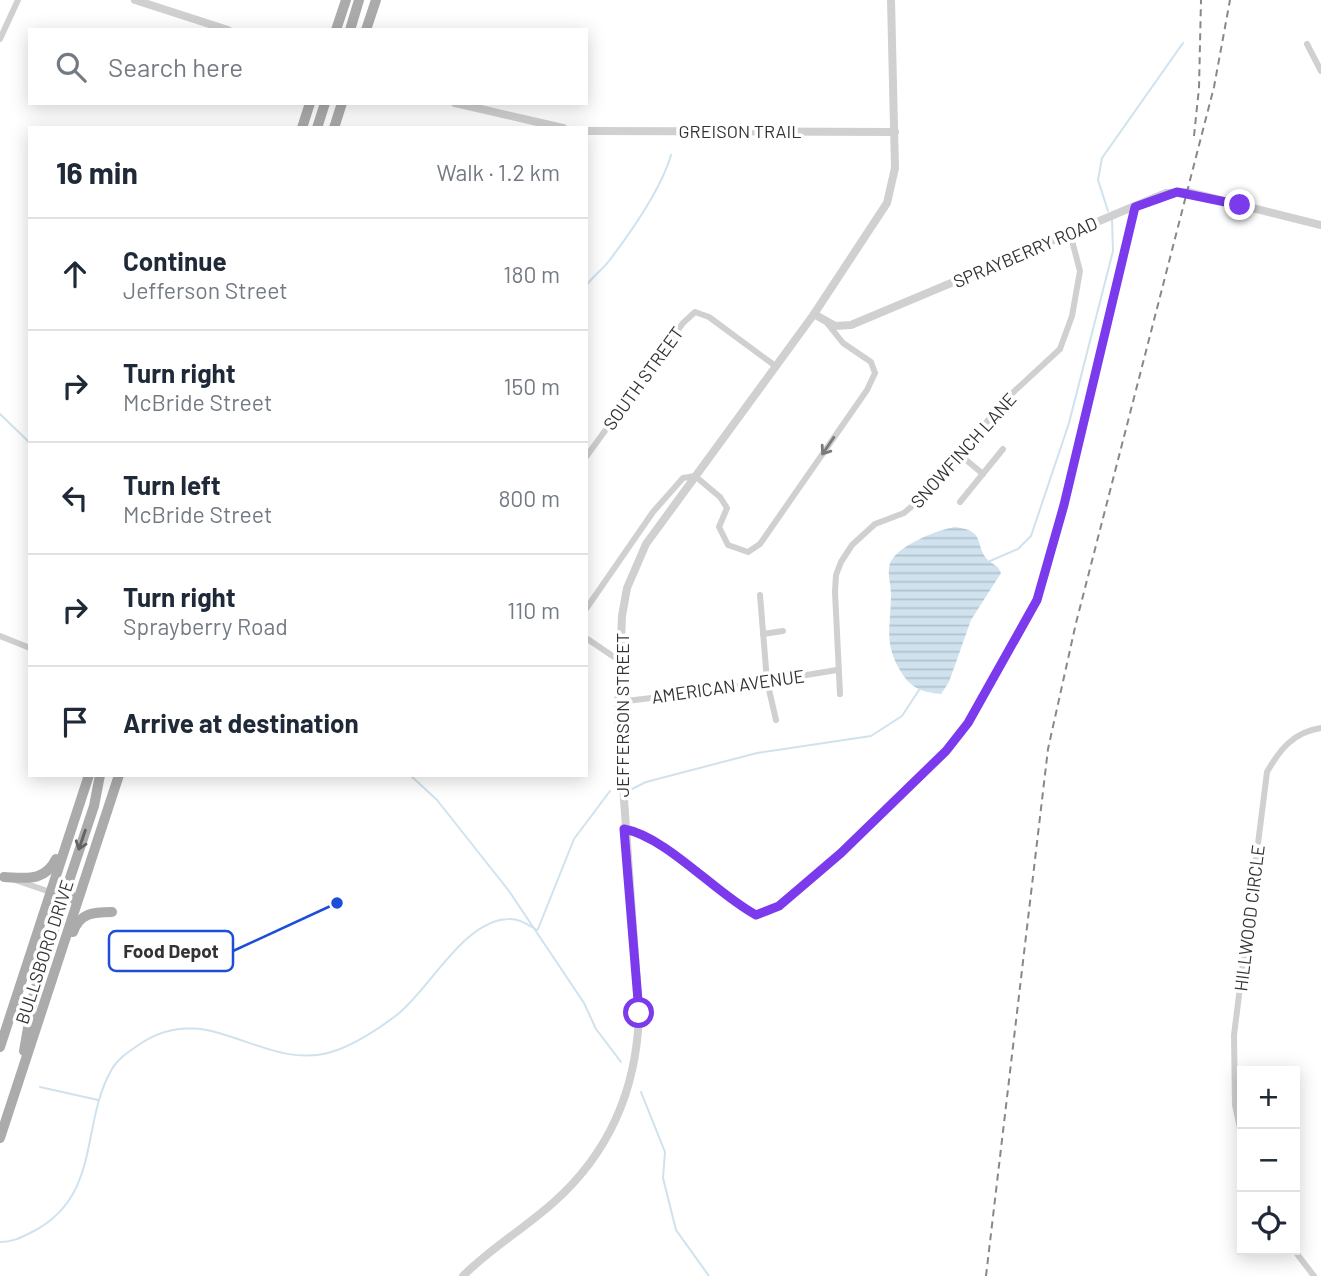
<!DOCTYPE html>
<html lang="en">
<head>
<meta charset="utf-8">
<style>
	body { margin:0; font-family:Barlow,sans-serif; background:#f2f2f3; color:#1f2937 }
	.controls { position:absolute; right:21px; bottom:21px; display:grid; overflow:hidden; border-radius:0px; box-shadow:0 4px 18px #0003 }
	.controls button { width:63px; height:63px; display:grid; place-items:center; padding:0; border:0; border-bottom:2px solid #e0e1e3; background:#fff; color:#1f2937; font:35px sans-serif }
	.stop { position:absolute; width:21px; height:21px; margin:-16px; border:5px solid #7c3aed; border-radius:50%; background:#fff }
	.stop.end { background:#7c3aed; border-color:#fff; box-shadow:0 2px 7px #0008 }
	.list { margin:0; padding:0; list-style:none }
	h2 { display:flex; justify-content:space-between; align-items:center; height:91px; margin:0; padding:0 28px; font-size:30px }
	h2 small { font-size:23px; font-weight:400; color:#747a83 }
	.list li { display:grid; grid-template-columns:46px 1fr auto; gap:21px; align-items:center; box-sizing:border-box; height:112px; padding:0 28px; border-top:2px solid #e0e1e3 }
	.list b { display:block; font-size:26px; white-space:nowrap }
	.list p { margin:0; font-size:23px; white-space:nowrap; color:#747a83 }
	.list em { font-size:23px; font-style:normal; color:#747a83 }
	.icon { flex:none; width:38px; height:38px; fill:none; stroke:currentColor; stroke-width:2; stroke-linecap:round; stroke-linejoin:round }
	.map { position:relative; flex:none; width:1321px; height:1276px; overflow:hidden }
	.search { position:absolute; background:#fff; box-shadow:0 4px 18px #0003; left:28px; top:28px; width:560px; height:77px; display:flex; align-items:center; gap:18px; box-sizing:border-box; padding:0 24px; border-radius:0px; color:#747a83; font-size:26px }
	.panel { position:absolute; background:#fff; box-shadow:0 4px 18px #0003; left:28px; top:126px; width:560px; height:651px; border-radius:0px }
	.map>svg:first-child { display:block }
	.water { fill:url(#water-rules) }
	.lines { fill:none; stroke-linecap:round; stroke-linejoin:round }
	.stream { stroke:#cfe2ee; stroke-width:2 }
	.minor { stroke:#d0d0d0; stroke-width:6 }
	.tertiary { stroke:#d0d0d0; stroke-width:8 }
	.primary { stroke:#ababab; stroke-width:10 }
	.rail { stroke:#888; stroke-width:2; stroke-dasharray:7 5; stroke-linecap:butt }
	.oneway { stroke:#7a7a7a }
	.oneway2 { stroke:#636363 }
	.route { stroke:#7c3aed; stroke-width:9 }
	.labels { text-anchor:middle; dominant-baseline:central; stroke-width:7; stroke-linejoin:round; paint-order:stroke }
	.street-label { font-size:18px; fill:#333; stroke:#fff }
	.leader { fill:none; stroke:#1d4ed8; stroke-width:2.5 }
	.callout-dot { fill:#1d4ed8; stroke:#fff; stroke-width:2.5 }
	.callout { fill:#fff; stroke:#1d4ed8; stroke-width:2.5 }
	.callout-label { font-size:19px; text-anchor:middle; font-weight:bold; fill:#333 }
</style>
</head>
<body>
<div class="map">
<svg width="1321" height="1276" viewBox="0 0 1321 1276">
	<defs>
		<pattern id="water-rules" width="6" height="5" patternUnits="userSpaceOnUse" patternTransform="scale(1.75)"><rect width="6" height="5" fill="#cfe2ee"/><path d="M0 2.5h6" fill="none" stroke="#b2c2cd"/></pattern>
	</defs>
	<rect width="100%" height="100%" fill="#fff"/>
	<path class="water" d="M955 527C988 531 973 546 989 561 995 566 998 565 1001 573L971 620 949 682 941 694C921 692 911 688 901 672 883 642 891 627 891 594 891 582 885 568 893 558 905 543 937 530 955 527Z"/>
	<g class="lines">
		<g class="stream">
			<path d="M1108 211 1098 180 1102 158 1183 43"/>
			<path d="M586 286C593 276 602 270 609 261 631 232 661 190 671 155"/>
			<path d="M0 414 30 443"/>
			<path d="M990 561 1018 549 1031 536 1069 423 1113 251 1112 220"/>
			<path d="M410 775 437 800 509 891 584 1003 596 1029 621 1062"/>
			<path d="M632 789 646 782 757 753 871 736 902 716 919 690"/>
			<path d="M538 929 574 839 610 791"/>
			<path d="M40 1087 98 1100"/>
			<path d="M641 1092 665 1152 663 1178 676 1230 709 1276"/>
			<path d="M0 1242C14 1242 22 1237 34 1231 102 1195 80 1123 112 1069 118 1058 130 1051 140 1044 207 998 261 1070 328 1053 351 1047 379 1029 398 1014 430 989 463 921 508 919 519 918 528 925 537 930"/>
		</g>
		<g class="minor">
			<path d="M0 39 18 0"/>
			<path d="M1307 44 1321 71"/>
			<path d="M959 454 983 474"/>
			<path d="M586 457 683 323 695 312 709 317 774 365"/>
			<path d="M960 502 1003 449"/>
			<path d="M760 595 767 681 776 720"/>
			<path d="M586 609 653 512 683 478 695 476 720 497 727 508 719 527 728 545 748 552 760 544 867 390 875 373 871 362 843 343 827 323"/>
			<path d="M763 634 783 631"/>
			<path d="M0 636 30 648"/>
			<path d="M586 638 620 661"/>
			<path d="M840 694 835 592 836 575 841 562 852 545 875 524 904 513 925 495 1006 399 1060 349 1072 316 1080 271 1070 233"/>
			<path d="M618 702 709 691 837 670"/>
			<path d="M624 829C657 835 718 887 746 909L756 915 769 912 840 854 946 752 968 723 1037 599 1046 574 1135 207"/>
			<path d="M15 880 71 899"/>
			<path d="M1242 1137 1235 1105 1234 1035 1267 772C1280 749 1294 732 1321 728"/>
			<path d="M1294 1250 1314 1276"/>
		</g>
		<g class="tertiary">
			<path d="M135 0 228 30"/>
			<path d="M455 103 563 128"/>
			<path d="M586 131 895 132"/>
			<path d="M814 314 835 326 851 325 1166 193 1188 192 1321 225"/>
			<path d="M463 1276C491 1248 525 1228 554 1202 610 1152 637 1087 639 1013L618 714 622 616 627 588 646 544 814 314 887 203 895 168 891 0"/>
		</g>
		<g class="primary">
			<path d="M336 30 346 0"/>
			<path d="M350 30 359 0"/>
			<path d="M366 30 376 0"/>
			<path d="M302 128 310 103"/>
			<path d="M317 128 325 103"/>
			<path d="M334 128 342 103"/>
			<path d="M4 877C26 878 45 882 56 859"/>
			<path d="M75 900 66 890 94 806 100 775"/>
			<path d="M73 932C80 913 93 912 112 912"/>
			<path d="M0 1047 89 775"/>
			<path d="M24 1051 34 993 61 909 52 892"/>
			<path d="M0 1138 119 775"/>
		</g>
		<g class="rail">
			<path d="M1194 136 1199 88 1201 0"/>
			<path d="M986 1276 1048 749 1076 623 1214 87 1230 0"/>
		</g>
	</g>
	<defs><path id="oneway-shaft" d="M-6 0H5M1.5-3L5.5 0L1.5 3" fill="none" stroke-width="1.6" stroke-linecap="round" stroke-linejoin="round" transform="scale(1.75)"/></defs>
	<use class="oneway" href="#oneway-shaft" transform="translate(828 446) rotate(124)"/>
	<use class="oneway2" href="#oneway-shaft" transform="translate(82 840) rotate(109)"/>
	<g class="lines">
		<path class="route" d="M639 1013 624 829C667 837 716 894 756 915L779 906 841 853 946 751 968 723 1037 600 1064 505 1135 207 1177 192 1240 205"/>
	</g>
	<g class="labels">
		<g class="street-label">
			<text x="740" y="131">GREISON TRAIL</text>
			<text transform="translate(1025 252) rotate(-23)">SPRAYBERRY ROAD</text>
			<text transform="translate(643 378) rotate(-54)">SOUTH STREET</text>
			<text transform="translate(963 450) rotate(-48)">SNOWFINCH LANE</text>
			<text transform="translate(728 686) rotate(-8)">AMERICAN AVENUE</text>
			<text transform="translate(622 715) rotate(-90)">JEFFERSON STREET</text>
			<text transform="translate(1249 918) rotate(-83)">HILLWOOD CIRCLE</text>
			<text transform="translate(44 952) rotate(-72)">BULLSBORO DRIVE</text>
		</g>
	</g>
	<path class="leader" d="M337 903L233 951"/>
	<circle class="callout-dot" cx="337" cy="903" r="7"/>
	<rect class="callout" x="109" y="931" width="124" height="40" rx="7"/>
	<g class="callout-label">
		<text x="171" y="958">Food Depot</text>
	</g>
</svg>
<div class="controls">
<button>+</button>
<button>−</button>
<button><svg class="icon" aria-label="locate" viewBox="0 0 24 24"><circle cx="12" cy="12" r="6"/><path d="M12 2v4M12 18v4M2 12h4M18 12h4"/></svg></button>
</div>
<div class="stop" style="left:639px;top:1013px"></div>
<div class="stop end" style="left:1240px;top:205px"></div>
<div class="search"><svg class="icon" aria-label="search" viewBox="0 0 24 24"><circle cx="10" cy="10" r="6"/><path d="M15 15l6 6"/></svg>Search here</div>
<section class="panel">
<h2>16 min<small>Walk · 1.2 km</small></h2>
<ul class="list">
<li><svg class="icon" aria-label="ahead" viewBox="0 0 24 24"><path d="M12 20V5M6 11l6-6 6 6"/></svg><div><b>Continue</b><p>Jefferson Street</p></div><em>180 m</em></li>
<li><svg class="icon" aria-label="right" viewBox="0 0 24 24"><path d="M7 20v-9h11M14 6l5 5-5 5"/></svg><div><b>Turn right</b><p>McBride Street</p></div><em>150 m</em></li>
<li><svg class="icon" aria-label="left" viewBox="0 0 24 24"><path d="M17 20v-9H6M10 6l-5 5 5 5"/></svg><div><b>Turn left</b><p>McBride Street</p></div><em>800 m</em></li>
<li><svg class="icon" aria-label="right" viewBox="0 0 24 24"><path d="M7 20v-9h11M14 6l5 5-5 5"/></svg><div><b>Turn right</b><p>Sprayberry Road</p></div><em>110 m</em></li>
<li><svg class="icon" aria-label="arrive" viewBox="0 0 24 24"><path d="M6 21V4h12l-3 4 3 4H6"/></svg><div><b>Arrive at destination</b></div></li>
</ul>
</section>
</div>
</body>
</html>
